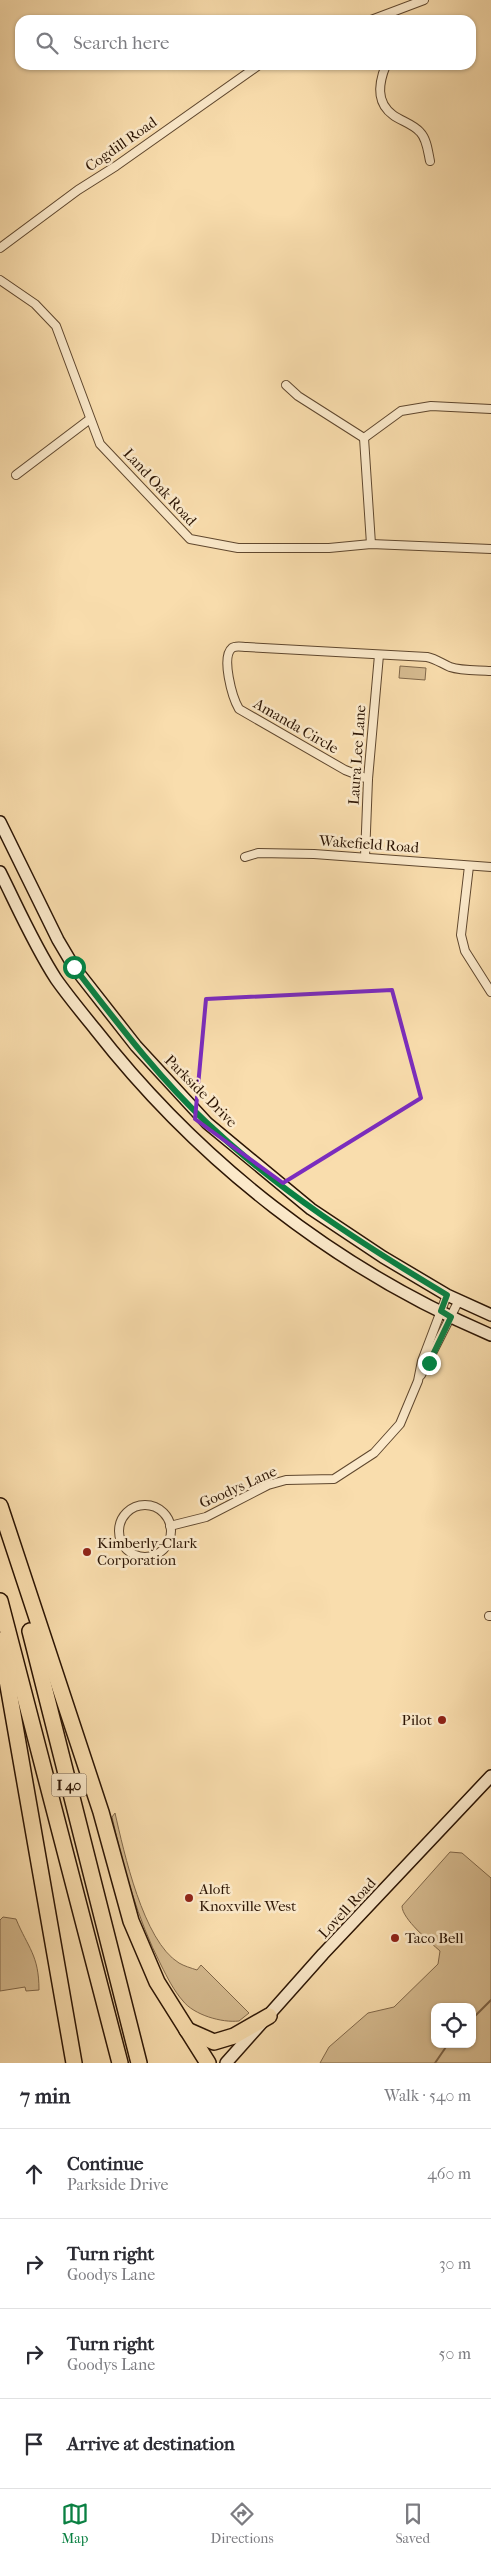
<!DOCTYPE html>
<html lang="en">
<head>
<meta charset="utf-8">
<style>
	body { margin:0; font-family:"IM FELL French Canon",serif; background:#f7f7f7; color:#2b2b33 }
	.controls { position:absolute; right:15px; bottom:15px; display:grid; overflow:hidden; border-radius:10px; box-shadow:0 1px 4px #0004 }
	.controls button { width:45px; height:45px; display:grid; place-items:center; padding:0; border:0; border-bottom:1px solid #e1e1e2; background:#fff; color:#2b2b33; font:25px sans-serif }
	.stop { position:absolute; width:15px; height:15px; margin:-11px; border:4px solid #0b8043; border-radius:50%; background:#fff }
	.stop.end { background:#0b8043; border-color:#fff; box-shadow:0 1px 5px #0008 }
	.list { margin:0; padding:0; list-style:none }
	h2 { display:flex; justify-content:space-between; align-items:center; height:65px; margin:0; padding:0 20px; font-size:21px }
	h2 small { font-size:16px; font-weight:400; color:#7c7c81 }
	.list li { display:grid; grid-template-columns:32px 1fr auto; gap:15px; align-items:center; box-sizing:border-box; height:90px; padding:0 20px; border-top:1px solid #e1e1e2 }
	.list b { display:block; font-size:19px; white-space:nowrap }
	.list p { margin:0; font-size:16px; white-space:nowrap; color:#7c7c81 }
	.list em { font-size:16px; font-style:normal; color:#7c7c81 }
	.icon { flex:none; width:28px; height:28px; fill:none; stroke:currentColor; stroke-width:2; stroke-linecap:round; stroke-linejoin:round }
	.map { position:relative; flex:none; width:491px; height:2063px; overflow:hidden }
	.search { position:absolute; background:#fff; box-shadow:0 1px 4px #0004; left:15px; right:15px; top:15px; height:55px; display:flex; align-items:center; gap:12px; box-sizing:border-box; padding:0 18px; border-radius:15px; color:#7c7c81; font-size:19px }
	.sheet { height:425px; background:#fff }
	nav { display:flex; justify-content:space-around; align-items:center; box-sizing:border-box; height:70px; border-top:1px solid #e1e1e2; background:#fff; font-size:14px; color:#7c7c81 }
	nav a { display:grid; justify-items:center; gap:2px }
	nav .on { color:#0b8043 }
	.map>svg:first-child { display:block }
	.green { fill:#d6bb90; stroke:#81684a; fill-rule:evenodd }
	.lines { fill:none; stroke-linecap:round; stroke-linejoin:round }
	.stream { stroke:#7d6447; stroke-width:2 }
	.street-casing { stroke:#5f472e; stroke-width:10 }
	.secondary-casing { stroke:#2c1504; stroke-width:14 }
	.highway-casing { stroke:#2c1504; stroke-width:18 }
	.street { stroke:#fbe9ca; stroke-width:8 }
	.secondary { stroke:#fbe9ca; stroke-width:11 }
	.highway { stroke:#f9ddad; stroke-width:15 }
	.route { stroke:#0b8043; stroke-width:6 }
	.marked { fill:none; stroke:#7b2cbf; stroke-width:4; stroke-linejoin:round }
	.poi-dot { fill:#8f2418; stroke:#fbe9ca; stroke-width:2 }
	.labels { text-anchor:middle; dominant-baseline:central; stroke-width:5; stroke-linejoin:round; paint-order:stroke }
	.shield { fill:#fbe9ca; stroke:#6a553f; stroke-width:1 }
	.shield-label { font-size:14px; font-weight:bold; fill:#2c1504 }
	.street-label { font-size:15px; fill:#2c1504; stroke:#fbe9ca }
	.poi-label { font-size:15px; fill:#2c1504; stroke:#fbe9ca; text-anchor:start }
</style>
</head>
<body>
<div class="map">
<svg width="491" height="2063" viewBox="0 0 491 2063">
	<rect width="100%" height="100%" fill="#f9ddad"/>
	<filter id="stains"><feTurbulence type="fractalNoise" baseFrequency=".004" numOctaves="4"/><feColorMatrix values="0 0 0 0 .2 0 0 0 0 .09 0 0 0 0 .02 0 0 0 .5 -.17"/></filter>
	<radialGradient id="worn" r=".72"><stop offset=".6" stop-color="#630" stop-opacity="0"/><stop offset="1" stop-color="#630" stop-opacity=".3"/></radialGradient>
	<g class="green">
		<path d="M400 666 426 668 425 680 399 678Z"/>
		<path d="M115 1813C124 1852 143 1941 179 1963 184 1966 191 1968 197 1970L201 1965 249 2013 239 2021C222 2023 194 2015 183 2001 174 1991 167 1977 161 1965 137 1918 124 1869 112 1817Z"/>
		<path d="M450 1852 462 1853 491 1878V2063H320L329 2047 368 2013 394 2007 438 1964 440 1951C430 1942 402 1919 402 1906ZM435 2007H472V2044H435Z"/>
		<path d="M3 1917 16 1919C28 1948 39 1955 39 1990L26 1991 25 1987 0 1991V1920Z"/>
	</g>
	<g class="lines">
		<g class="stream">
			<path d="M472 2019 491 2000"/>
			<path d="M435 2063 448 2044"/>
		</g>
		<g class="street-casing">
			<g id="street">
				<path d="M371 20 424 0"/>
				<path d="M386 65C379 82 375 102 393 115 401 121 413 124 420 132 427 139 428 152 430 161"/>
				<path d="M0 248 78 190 116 166 259 65"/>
				<path d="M0 280 35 304 56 326 100 444 190 539 238 548H329L371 544 491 549"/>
				<path d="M286 385 298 396 364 438"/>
				<path d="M364 438 401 411 431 406 491 409"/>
				<path d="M364 438 371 544"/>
				<path d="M16 475 90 419"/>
				<path d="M368 779 345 770 239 709C232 697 221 657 232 648 236 645 242 647 247 647L427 657C436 659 441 663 450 667 462 671 477 670 491 671"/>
				<path d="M245 857 258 853 314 854 491 867"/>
				<path d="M365 857 368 779 379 655"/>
				<path d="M469 866 461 935 465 951 491 992"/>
				<path d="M421 1375 459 1300"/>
				<circle cx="145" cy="1531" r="26"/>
				<path d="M170 1526 206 1517 268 1485 286 1480 334 1479 374 1453 400 1424 418 1381 422 1361 447 1295"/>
				<path d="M489 1616H491"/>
			</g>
		</g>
		<g class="secondary-casing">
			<g id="secondary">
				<path d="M0 822 58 940 74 967 136 1046 207 1123 311 1209 383 1257 447 1295 491 1315"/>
				<path d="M0 872C18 908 34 945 56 979 68 996 82 1013 95 1029 199 1162 336 1269 491 1335"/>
				<path d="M226 2063 323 1954 491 1776"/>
			</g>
		</g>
		<g class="highway-casing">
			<g id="highway">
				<path d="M0 1506 101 1812 131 1921 157 1982 208 2063"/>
				<path d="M0 1601 120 2063"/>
				<path d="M30 1631 139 2063"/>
				<path d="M0 1640 74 2063"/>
				<path d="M187 2030 214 2042 234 2036 269 2016"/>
			</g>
		</g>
		<use href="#street" class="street"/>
		<use href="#secondary" class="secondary"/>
		<use href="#highway" class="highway"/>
	</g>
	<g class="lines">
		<path class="route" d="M74 967C116 1021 157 1076 207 1123 279 1191 362 1244 447 1295L441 1311 451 1317 429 1363"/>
	</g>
	<path class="marked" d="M392 990 421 1098 283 1183 195 1119 206 999Z"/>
	<g class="poi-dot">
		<circle cx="87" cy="1552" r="5"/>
		<circle cx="442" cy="1720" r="5"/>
		<circle cx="189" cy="1898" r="5"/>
		<circle cx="395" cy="1938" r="5"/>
	</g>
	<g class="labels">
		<rect class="shield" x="51.5" y="1773.5" width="35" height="23" rx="4"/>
		<g class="shield-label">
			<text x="69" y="1785">I 40</text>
		</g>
		<g class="street-label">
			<text transform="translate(121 144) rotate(-35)">Cogdill Road</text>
			<text transform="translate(160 487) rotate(47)">Land Oak Road</text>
			<text transform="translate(296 726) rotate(30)">Amanda Circle</text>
			<text transform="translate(357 755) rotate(-86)">Laura Lee Lane</text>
			<text transform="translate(369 844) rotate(4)">Wakefield Road</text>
			<text transform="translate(201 1091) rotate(45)">Parkside Drive</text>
			<text transform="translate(238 1487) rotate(-24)">Goodys Lane</text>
			<text transform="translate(347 1908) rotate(-47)">Lovell Road</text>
		</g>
		<g class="poi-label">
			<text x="97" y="1543">Kimberly-Clark<tspan x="97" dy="17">Corporation</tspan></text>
			<text x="432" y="1720" text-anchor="end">Pilot</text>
			<text x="199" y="1889">Aloft<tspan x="199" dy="17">Knoxville West</tspan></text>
			<text x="405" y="1938">Taco Bell</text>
		</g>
	</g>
	<rect width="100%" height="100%" filter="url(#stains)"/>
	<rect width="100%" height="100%" fill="url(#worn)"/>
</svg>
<div class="controls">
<button><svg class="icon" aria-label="locate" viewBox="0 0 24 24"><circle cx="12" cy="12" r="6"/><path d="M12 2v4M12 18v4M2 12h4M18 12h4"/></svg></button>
</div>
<div class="stop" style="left:74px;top:967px"></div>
<div class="stop end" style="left:429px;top:1363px"></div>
<div class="search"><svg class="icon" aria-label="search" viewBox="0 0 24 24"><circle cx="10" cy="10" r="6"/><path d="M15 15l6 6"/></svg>Search here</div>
</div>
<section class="sheet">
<h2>7 min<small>Walk · 540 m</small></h2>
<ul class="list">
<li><svg class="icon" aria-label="ahead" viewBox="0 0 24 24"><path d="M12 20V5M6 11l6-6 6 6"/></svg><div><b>Continue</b><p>Parkside Drive</p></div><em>460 m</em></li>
<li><svg class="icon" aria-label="right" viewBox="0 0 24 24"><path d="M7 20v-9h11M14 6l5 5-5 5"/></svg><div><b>Turn right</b><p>Goodys Lane</p></div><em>30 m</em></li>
<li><svg class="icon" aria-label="right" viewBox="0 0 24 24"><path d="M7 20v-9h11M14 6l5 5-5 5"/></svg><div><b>Turn right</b><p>Goodys Lane</p></div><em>50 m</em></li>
<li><svg class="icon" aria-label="arrive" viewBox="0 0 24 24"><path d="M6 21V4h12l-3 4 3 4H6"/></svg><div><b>Arrive at destination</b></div></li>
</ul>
</section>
<nav>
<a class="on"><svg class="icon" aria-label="map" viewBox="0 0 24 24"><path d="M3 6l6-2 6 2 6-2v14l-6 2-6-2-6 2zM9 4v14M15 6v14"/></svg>Map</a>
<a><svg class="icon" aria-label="directions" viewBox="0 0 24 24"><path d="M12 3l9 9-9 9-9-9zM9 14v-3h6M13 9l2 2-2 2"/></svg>Directions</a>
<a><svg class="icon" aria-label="saved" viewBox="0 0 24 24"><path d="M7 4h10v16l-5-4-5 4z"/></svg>Saved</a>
</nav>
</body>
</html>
